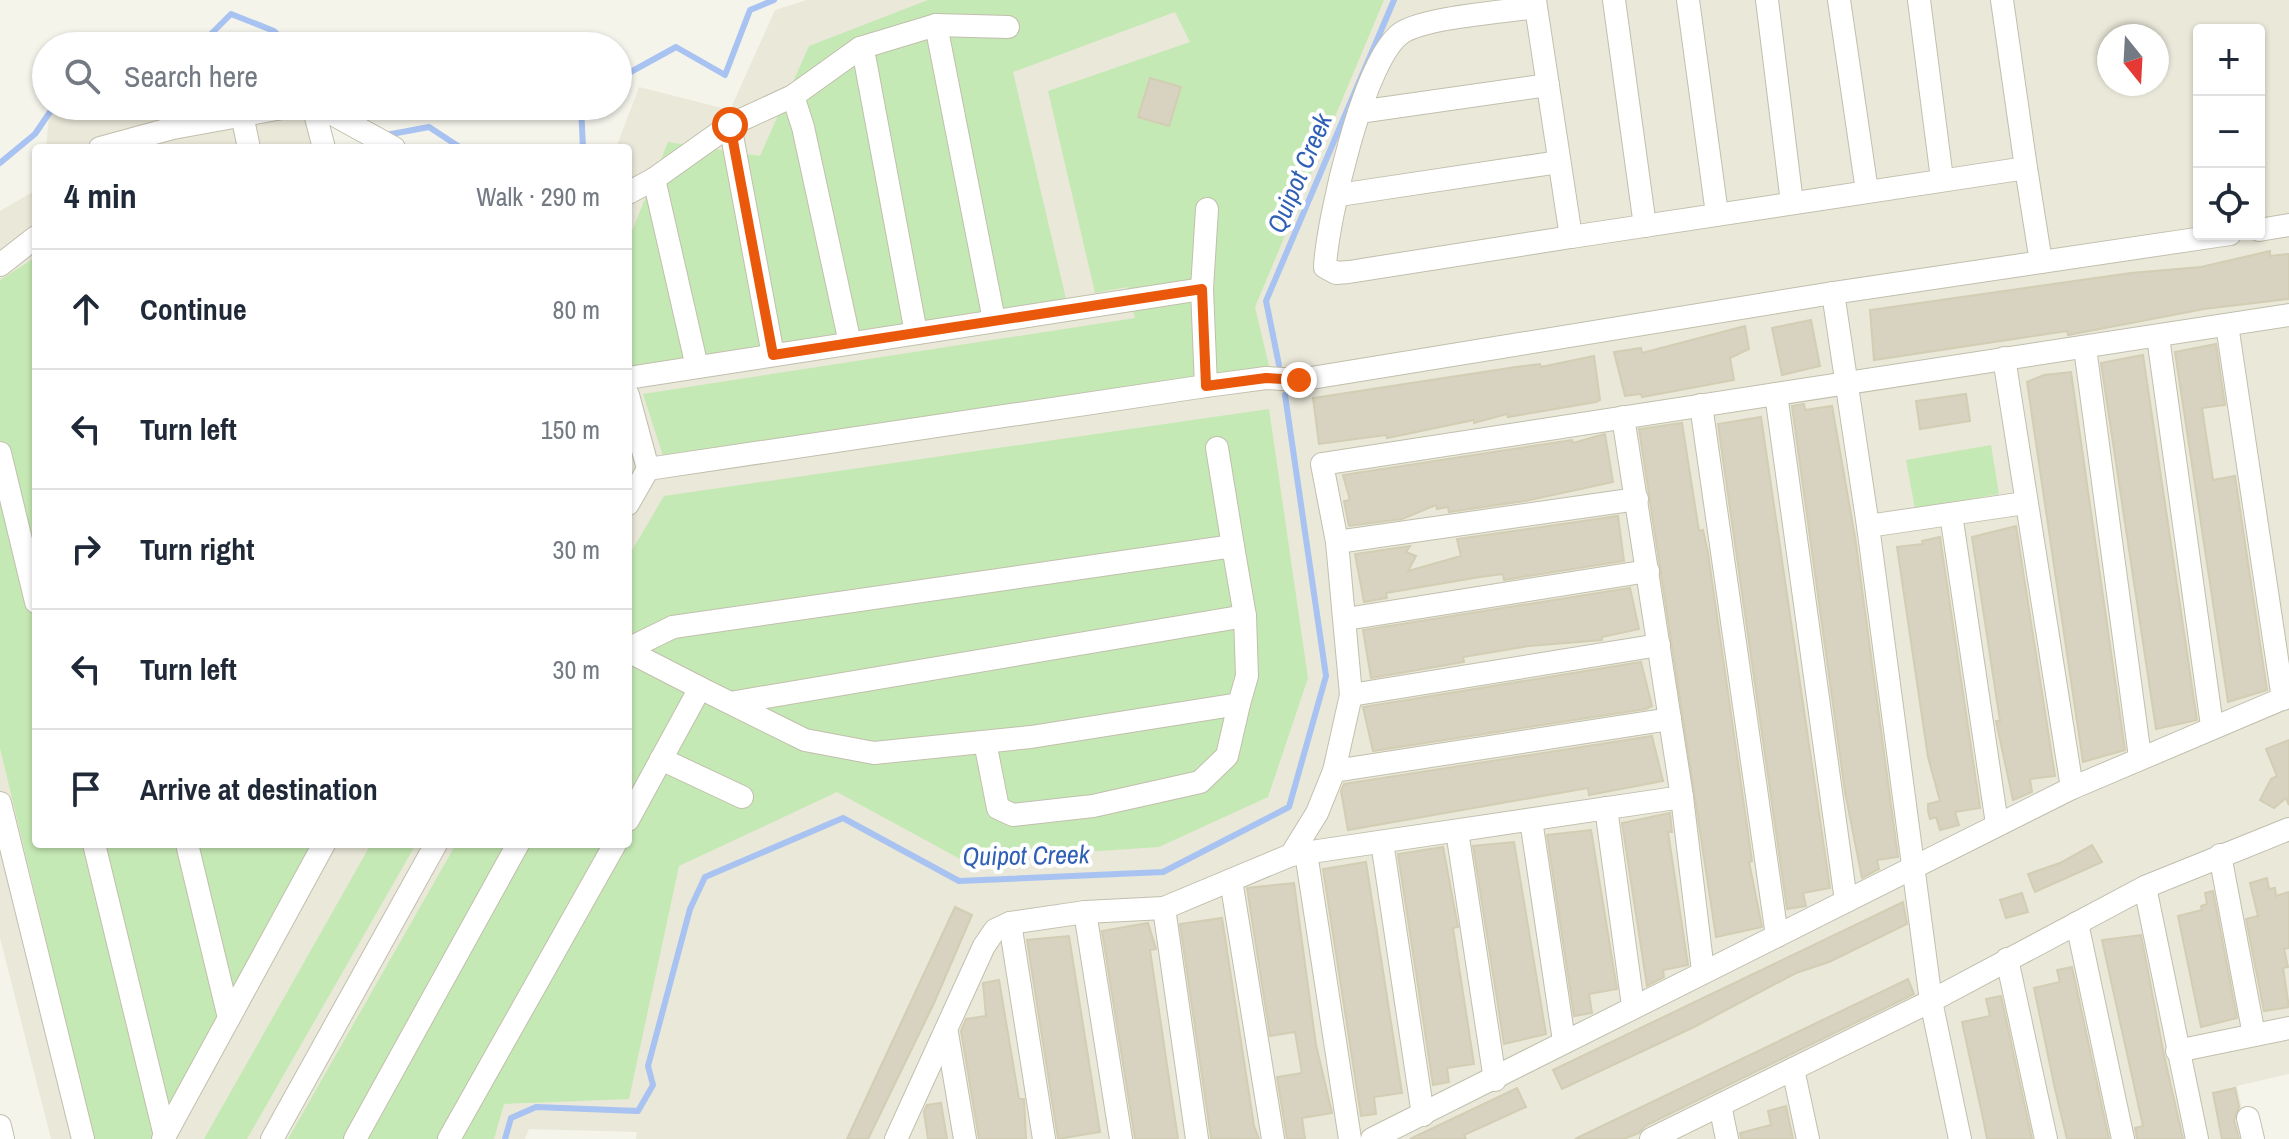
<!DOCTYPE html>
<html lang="en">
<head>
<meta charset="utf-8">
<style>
	body { margin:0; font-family:"Archivo Narrow",sans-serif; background:#f2f2f3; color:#1f2937 }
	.controls { position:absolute; right:24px; top:24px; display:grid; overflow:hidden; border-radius:8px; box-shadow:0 2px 6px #0004 }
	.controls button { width:72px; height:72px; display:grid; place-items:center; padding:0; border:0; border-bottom:2px solid #e0e1e3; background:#fff; color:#1f2937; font:40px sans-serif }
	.compass { position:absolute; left:2097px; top:24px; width:72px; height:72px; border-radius:50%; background:#fff; box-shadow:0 2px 6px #0004; rotate:162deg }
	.stop { position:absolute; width:24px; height:24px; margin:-18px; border:6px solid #ea580c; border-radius:50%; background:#fff }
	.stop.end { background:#ea580c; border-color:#fff; box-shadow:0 2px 8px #0008 }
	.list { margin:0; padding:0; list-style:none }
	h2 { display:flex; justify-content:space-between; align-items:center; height:104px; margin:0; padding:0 32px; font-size:34px }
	h2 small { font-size:26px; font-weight:400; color:#747a83 }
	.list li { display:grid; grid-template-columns:52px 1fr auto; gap:24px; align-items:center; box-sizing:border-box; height:120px; padding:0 32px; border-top:2px solid #e0e1e3 }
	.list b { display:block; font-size:30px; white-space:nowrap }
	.list em { font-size:26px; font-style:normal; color:#747a83 }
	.icon { flex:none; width:44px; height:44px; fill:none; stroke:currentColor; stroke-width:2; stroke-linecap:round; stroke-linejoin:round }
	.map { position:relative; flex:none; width:2289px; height:1139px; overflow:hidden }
	.search { position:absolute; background:#fff; box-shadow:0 2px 6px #0004; left:32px; top:32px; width:600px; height:88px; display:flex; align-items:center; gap:20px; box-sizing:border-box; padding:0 28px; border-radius:44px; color:#747a83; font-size:30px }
	.panel { position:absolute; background:#fff; box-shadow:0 2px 6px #0004; left:32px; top:144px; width:600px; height:704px; border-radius:8px }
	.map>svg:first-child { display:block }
	.residential { fill:#e9e8d9; fill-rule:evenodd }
	.green { fill:#c5e9b4 }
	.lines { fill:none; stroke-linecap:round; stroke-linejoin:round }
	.stream { stroke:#a8c2f1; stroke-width:6 }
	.building { fill:#d7d3c0; stroke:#d2cdb3; stroke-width:2 }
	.street-casing { stroke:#c1bfad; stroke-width:24 }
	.street { stroke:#fff; stroke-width:22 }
	.route { stroke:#ea580c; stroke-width:10 }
	.labels { text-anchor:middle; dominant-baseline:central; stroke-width:8; stroke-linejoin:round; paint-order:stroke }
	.water-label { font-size:26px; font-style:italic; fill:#305fb6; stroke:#fff }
</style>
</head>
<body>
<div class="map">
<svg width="2289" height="1139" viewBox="0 0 2289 1139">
	<rect width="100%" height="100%" fill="#f5f4eb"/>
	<g class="residential">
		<path d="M807 0H2289V1074L2237 1086 2248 1139H636L637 1132 529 1129 525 1139H51L0 938V211L36 190V844H628V148H616L639 87 730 110 775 10ZM2199 30H2259V234H2199ZM2109 36H2157V84H2109Z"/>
		<path d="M50 106H166L174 110 179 106H304L332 148H46Z"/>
	</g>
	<g class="green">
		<path d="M928 0H1384L1255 307 1270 370 664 459 643 394 1135 318 1127 287 1095 293 1048 91 1190 42 1175 12 1013 72 1066 299 628 368V241L668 142 760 156 809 46Z"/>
		<path d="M36 257V844H319L154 1139H94L0 748V280Z"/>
		<path d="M1269 409 1308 678 1268 797 1159 847 962 860 837 792 679 866 629 1099 504 1104 494 1139H288L456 844H628V557L664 496Z"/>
		<path d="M1991 445 1999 494 1915 509 1906 460Z"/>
		<path d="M371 844H416L247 1139H204Z"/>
	</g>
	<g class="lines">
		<g class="stream">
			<path d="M199 46 231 14 274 31 289 46"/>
			<path d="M618 79 676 47 725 75 750 10 774 0"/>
			<path d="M581 106 583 148"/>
			<path d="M386 135 429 127 461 148"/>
			<path d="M0 163 35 134 54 106"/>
			<path d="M1279 365 1266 301 1394 0"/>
			<path d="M505 1139 511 1118 536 1107 638 1111 653 1085 648 1066 690 909 705 877 843 818 959 881 1163 872 1289 807 1326 676 1285 395"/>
		</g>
	</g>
	<g class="building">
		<path d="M1150 78 1181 87 1169 126 1138 117Z"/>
		<path d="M2270 251V256L2289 254V299L2204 309 2068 335 2067 331 1874 360 1870 310 2131 273 2201 267Z"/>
		<path d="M1811 320 1820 366 1782 375 1772 328Z"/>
		<path d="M1745 326 1749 349 1730 358 1734 380 1642 397 1641 394 1625 396 1614 352 1641 348 1642 353Z"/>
		<path d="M2216 344 2225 405 2202 408 2213 480 2235 476 2267 690 2228 702 2175 352Z"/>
		<path d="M2143 355 2197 720 2156 729 2101 363Z"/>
		<path d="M1594 356 1600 400 1596 402 1508 417 1507 414 1474 423V420L1387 438 1386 435 1319 444 1313 398 1516 367 1540 364 1541 367Z"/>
		<path d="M2071 372 2125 750 2083 762 2027 382 2044 375Z"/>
		<path d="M1966 394 1970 421 1920 429 1916 401Z"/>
		<path d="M1804 404 1805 410 1832 406 1855 537 1898 857 1877 860 1879 869 1862 878 1845 792 1792 406Z"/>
		<path d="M1761 417 1830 888 1803 893 1806 906 1787 909 1718 424Z"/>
		<path d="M1682 423 1699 531 1703 530 1708 553 1752 861 1749 862 1762 927 1716 937 1639 429Z"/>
		<path d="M1605 434 1613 482 1525 501 1449 512 1448 507 1437 509 1436 505 1402 519 1349 526 1344 501 1350 500 1343 475 1572 440 1573 443Z"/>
		<path d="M1618 516 1624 561 1504 580 1503 574 1480 577 1386 593 1387 598 1364 602 1355 554 1410 546 1406 552 1416 556 1408 571 1461 556 1457 539Z"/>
		<path d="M2016 526 2055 776 2030 779 2032 792 2013 800 1996 721H2000L1972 537Z"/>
		<path d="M1940 537 1980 808 1955 812 1959 825 1940 830 1936 817 1930 819 1928 811V804L1940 801 1928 757 1897 547 1923 544 1922 541Z"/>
		<path d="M1630 588 1639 629 1602 637V640L1529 646 1463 657 1464 662 1371 678 1363 630Z"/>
		<path d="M1641 662 1652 706 1646 709 1373 751 1363 707Z"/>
		<path d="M1652 736 1663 781 1589 795 1588 788 1348 830 1341 791 1344 784Z"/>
		<path d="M2289 740V805L2286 798 2274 808 2260 800 2271 779 2277 776 2266 749Z"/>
		<path d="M1670 813 1672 832H1668L1688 965 1663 970 1664 977 1647 986 1622 823Z"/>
		<path d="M1591 830 1617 989 1589 994 1592 1013 1574 1016 1547 835Z"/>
		<path d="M1514 842 1546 1034 1504 1044 1473 846Z"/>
		<path d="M2092 845 2102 862 2035 892 2028 874 2060 863Z"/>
		<path d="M1443 847 1458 927 1453 928 1474 1064 1447 1068 1449 1082 1433 1085 1398 854Z"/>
		<path d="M1366 862 1402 1093 1374 1097 1376 1114 1361 1116 1323 869Z"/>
		<path d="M2267 878 2269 889 2275 888 2276 896 2289 892V948L2284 949 2288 967 2283 968 2289 1007 2264 1011 2246 919 2258 916 2250 883Z"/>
		<path d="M1294 883 1316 1045 1332 1113 1302 1118 1305 1139H1287L1277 1077 1302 1073 1295 1032 1270 1036 1247 888Z"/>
		<path d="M2213 891 2237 1018 2201 1027 2178 916 2202 910 2201 906 2207 904 2205 893Z"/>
		<path d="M2022 893 2028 912 2006 918 2000 900Z"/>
		<path d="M1903 902 1907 924 1829 962 1796 973 1694 1027 1562 1089 1553 1070Z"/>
		<path d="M955 907 972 915 934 1003 868 1139H847Z"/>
		<path d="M1222 918 1254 1126 1259 1139 1211 1138 1180 924Z"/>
		<path d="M1148 923 1156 949 1150 950 1178 1139H1135L1102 931Z"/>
		<path d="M2141 935 2164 1055 2183 1139H2137L2135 1128 2143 1126 2102 940Z"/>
		<path d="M1069 936 1100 1132 1058 1139 1027 940Z"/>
		<path d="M2072 967 2109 1139H2067L2055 1089 2034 988 2060 982 2057 970Z"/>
		<path d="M1908 979 1914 994 1645 1126 1639 1133 1624 1139H1575Z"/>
		<path d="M999 980 1019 1099H1024L1026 1139H979L961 1031 966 1019 986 1016 983 983Z"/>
		<path d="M2001 996 2032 1139H1987L1984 1123 1962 1022 1990 1016 1986 999Z"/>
		<path d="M1517 1088 1526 1107 1464 1135 1466 1139H1410Z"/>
		<path d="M2235 1088 2239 1107 2234 1120 2239 1139H2222L2213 1093Z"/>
		<path d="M941 1103 947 1139H928L924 1112 927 1105Z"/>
		<path d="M1786 1106 1793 1139H1741L1740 1133 1771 1125 1768 1111Z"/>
	</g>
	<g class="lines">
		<g class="street-casing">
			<g id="street">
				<path d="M1535 0 1536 7C1504 12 1428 17 1403 32 1364 55 1327 222 1325 267L1336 273 1349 272 1571 237 1536 7"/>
				<path d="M1614 0 1645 226"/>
				<path d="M1688 0 1717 214"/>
				<path d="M1767 0 1792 203"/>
				<path d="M1839 0 1867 191"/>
				<path d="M1919 0 1942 179"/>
				<path d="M2002 0 2026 168"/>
				<path d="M936 25 1008 27"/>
				<path d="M793 96 860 48"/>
				<path d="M313 106 324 148"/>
				<path d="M318 106 394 148"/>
				<path d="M1359 112 1548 85"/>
				<path d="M242 115 249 148"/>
				<path d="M100 148 173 128 293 106"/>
				<path d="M654 179 730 125"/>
				<path d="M628 193 654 179 697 367"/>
				<path d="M1339 195 1559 162"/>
				<path d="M2259 230 2289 225"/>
				<path d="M1571 237 2026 168 2041 262"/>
				<path d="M0 265 36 237"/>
				<path d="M1833 293 1868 526 1931 1001 1960 1139"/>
				<path d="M2227 325 2283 699"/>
				<path d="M916 333 865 60 860 48 936 25 994 320"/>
				<path d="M2158 337 2212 726"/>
				<path d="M2085 348 2140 757"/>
				<path d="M773 355 730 125 793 96 803 127 850 343"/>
				<path d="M2004 358 2072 788"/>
				<path d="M628 378 1202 289"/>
				<path d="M1206 386 1202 289 1207 209"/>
				<path d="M1776 394 1846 901"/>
				<path d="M628 395 648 469"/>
				<path d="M1701 405 1777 936"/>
				<path d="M1623 417 1682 797 1703 971"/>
				<path d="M1217 448 1233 546"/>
				<path d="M0 453 36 602"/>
				<path d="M628 504 648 469 1206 386 1266 378 1299 380 1833 293 2230 234"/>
				<path d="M1951 514 1997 824"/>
				<path d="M1868 526 2025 503"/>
				<path d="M1337 542 1637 499"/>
				<path d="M1346 619 1648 571"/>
				<path d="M628 649 673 627 1233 546 1245 616"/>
				<path d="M628 651 700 688 628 820"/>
				<path d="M700 688 805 740 874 753 1031 737 1239 704 1247 676 1245 616 730 703"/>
				<path d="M1351 695 1659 645"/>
				<path d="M985 742 998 808 1013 815 1093 806 1200 782 1227 756 1239 704"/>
				<path d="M661 759 742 797"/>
				<path d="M1334 771 1670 719"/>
				<path d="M0 803 83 1139"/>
				<path d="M1606 808 1633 1006"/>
				<path d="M1531 820 1564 1041"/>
				<path d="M1457 831 1495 1080"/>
				<path d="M1382 842 1423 1115"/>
				<path d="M94 844 165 1136"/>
				<path d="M187 844 229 1018"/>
				<path d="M1306 853 1350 1139"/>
				<path d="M1291 855 1682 797"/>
				<path d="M2220 855 2254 1035"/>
				<path d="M1231 880 1273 1139"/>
				<path d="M2145 887 2197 1139"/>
				<path d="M1164 908 1197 1139"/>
				<path d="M1085 912 1121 1139"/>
				<path d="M1010 923 1044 1139"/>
				<path d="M2077 923 2123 1139"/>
				<path d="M2007 959 2046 1139"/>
				<path d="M947 1033 965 1139"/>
				<path d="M2177 1051 2289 1028"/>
				<path d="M1793 1069 1808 1139"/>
				<path d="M1720 1105 1727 1139"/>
				<path d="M2248 1118 2253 1139"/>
				<path d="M0 1126 3 1139"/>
				<path d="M163 1139 324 844"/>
				<path d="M272 1139 436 844"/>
				<path d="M355 1139 518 844"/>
				<path d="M449 1139 615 844"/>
				<path d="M896 1139 984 946 995 930 1010 923 1085 912 1164 908 1291 855 1317 813 1334 771 1351 695 1337 542 1322 464 2289 315"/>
				<path d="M1372 1139 2072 788 2289 696"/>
				<path d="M1651 1139 1931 1001 2145 887 2289 829"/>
			</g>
		</g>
		<use href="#street" class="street"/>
	</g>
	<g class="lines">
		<path class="route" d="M730 125 773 355 1202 289 1206 386 1266 378 1299 380"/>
	</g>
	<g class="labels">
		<g class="water-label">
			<text transform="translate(1299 173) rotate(-67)">Quipot Creek</text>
			<text transform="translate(1026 855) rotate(-1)">Quipot Creek</text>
		</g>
	</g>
</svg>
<div class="controls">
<button>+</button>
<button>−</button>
<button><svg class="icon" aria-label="locate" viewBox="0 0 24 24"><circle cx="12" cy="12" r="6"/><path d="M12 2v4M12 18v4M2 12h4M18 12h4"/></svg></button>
</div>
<svg class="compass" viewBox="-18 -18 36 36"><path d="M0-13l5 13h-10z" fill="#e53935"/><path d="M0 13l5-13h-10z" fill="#747a83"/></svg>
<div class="stop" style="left:730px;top:125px"></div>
<div class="stop end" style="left:1299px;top:380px"></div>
<div class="search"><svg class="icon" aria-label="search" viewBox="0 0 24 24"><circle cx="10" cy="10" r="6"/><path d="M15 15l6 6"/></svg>Search here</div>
<section class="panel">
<h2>4 min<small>Walk · 290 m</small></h2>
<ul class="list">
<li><svg class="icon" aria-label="ahead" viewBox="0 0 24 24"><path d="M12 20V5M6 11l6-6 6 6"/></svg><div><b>Continue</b></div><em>80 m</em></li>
<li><svg class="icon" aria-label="left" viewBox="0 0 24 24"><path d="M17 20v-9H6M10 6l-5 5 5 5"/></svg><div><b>Turn left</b></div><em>150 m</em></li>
<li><svg class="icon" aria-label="right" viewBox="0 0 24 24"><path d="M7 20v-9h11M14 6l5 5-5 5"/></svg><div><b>Turn right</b></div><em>30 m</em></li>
<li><svg class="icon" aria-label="left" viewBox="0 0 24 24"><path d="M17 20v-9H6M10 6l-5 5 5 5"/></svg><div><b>Turn left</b></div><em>30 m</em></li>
<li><svg class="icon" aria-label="arrive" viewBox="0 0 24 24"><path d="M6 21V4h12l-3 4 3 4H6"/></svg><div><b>Arrive at destination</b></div></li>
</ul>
</section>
</div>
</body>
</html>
